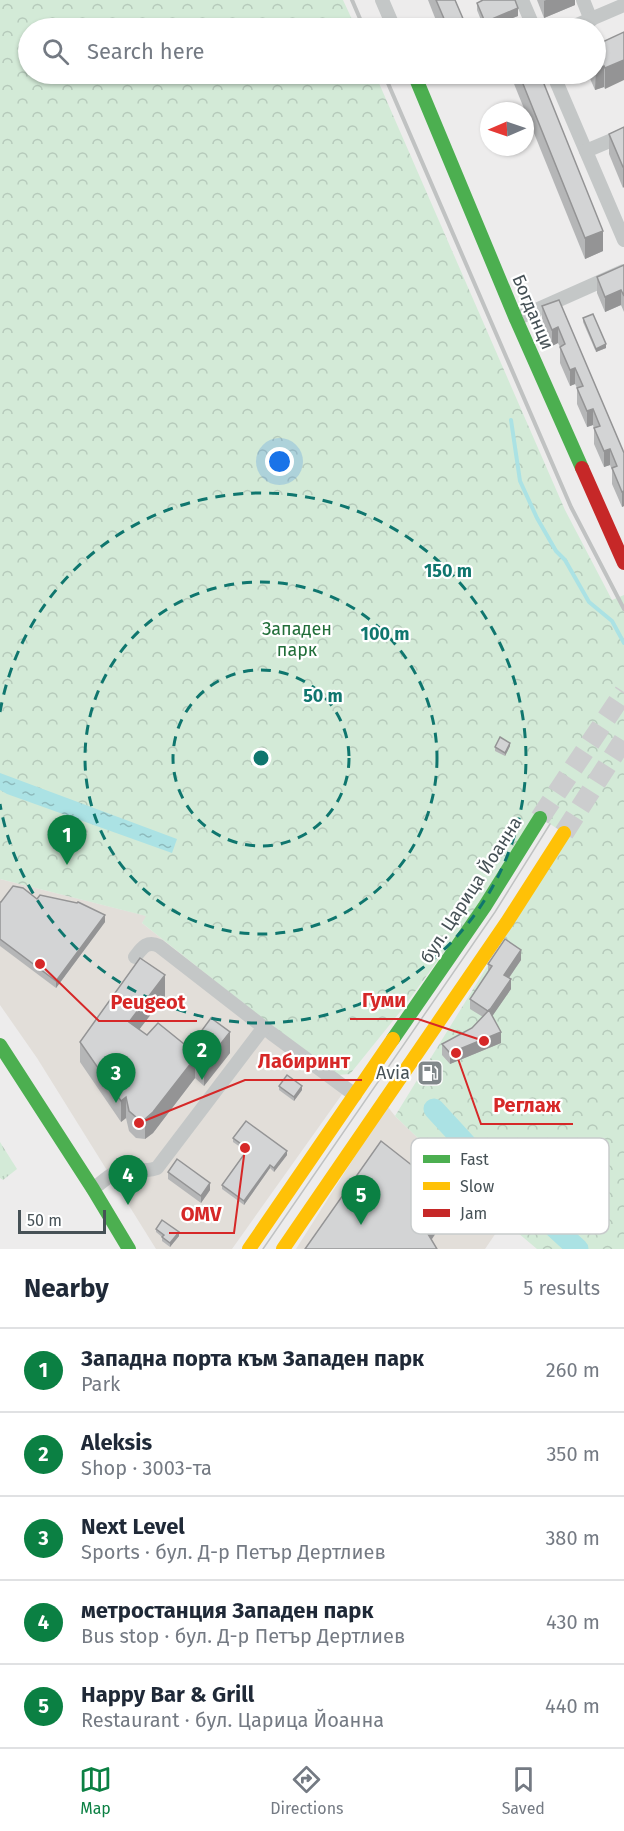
<!DOCTYPE html>
<html lang="en">
<head>
<meta charset="utf-8">
<style>
	body { margin:0; font-family:"Fira Sans",sans-serif; background:#f6f6f7; color:#1f2937 }
	.compass { position:absolute; left:480px; top:102px; width:54px; height:54px; border-radius:50%; background:#fff; box-shadow:0 2px 4px #0004; rotate:268deg }
	.scale { position:absolute; left:18px; bottom:15px; width:88px; box-sizing:border-box; padding-left:6px; border:3px solid #465156; border-top:0; font-size:16px; line-height:21px; white-space:nowrap; color:#465156; -webkit-text-stroke:4px #fff; paint-order:stroke }
	.you { position:absolute; left:280px; top:462px; width:21px; height:21px; margin:-15px; border:4px solid #fff; border-radius:50%; background:#1a73e8; box-shadow:0 0 0 9px #1a73e833 }
	.badge { display:grid; place-items:center; width:39px; height:39px; border-radius:50%; background:#0b8043; color:#fff; font-size:20px; font-weight:700 }
	.pin { position:absolute; translate:-50% -50px; filter:drop-shadow(0 2px 3px #0008) }
	.pin::after { content:''; position:absolute; top:32px; width:21px; height:18px; background:inherit; clip-path:polygon(0 0,100% 0,50% 100%) }
	.list { margin:0; padding:0; list-style:none }
	h2 { display:flex; justify-content:space-between; align-items:center; height:78px; margin:0; padding:0 24px; font-size:26px }
	h2 small { font-size:20px; font-weight:400; color:#747a83 }
	.list li { display:grid; grid-template-columns:39px 1fr auto; gap:18px; align-items:center; box-sizing:border-box; height:84px; padding:0 24px; border-top:2px solid #e0e1e3 }
	.list b { display:block; font-size:22px; white-space:nowrap }
	.list p { margin:0; font-size:20px; white-space:nowrap; color:#747a83 }
	.list em { font-size:20px; font-style:normal; color:#747a83 }
	.icon { flex:none; width:33px; height:33px; fill:none; stroke:currentColor; stroke-width:2; stroke-linecap:round; stroke-linejoin:round }
	.map { position:relative; flex:none; width:624px; height:1249px; overflow:hidden }
	.search { position:absolute; background:#fff; box-shadow:0 2px 4px #0004; left:18px; right:18px; top:18px; height:66px; display:flex; align-items:center; gap:15px; box-sizing:border-box; padding:0 21px; border-radius:33px; color:#747a83; font-size:22px }
	.sheet { height:498px; background:#fff }
	nav { display:flex; justify-content:space-around; align-items:center; box-sizing:border-box; height:84px; border-top:2px solid #e0e1e3; background:#fff; font-size:16px; color:#747a83 }
	nav a { display:grid; justify-items:center; gap:3px }
	nav .on { color:#0b8043 }
	.map>svg:first-child { display:block }
	.commercial { fill:#e2ded9 }
	.grass { fill:url(#grass-tufts) }
	.park { fill:url(#park-crowns) }
	.water { fill:url(#water-ripples) }
	.lines { fill:none; stroke-linecap:round; stroke-linejoin:round }
	.stream { stroke:#abe2e4; stroke-width:4 }
	.river { stroke:#abe2e4; stroke-width:21 }
	.primary-tunnel { stroke:#cccdce; stroke-width:20; stroke-dasharray:20 10; stroke-linecap:butt }
	.street { stroke:#c4c7c7; stroke-width:14 }
	.fast { stroke:#4caf50; stroke-width:14 }
	.slow { stroke:#ffc107; stroke-width:14 }
	.jam { stroke:#c62828; stroke-width:14 }
	.tram { stroke:#c0c2c2; stroke-width:1.5 }
	.rail { stroke:#c0c2c2; stroke-width:4 }
	.wall { fill:#b5b6b7 }
	.shaded-wall { fill:#949495 }
	.building { fill:#d3d4d5; stroke:#949495; stroke-width:1.5 }
	.ring { fill:none; stroke:#0f766e; stroke-width:3; stroke-dasharray:10 8 }
	.labels { text-anchor:middle; dominant-baseline:central; stroke-width:4.5; stroke-linejoin:round; paint-order:stroke }
	.street-label { font-size:18px; fill:#465156; stroke:#fff }
	.park-label { font-size:18px; fill:#216e39; stroke:#fff }
	.poi-label { font-size:18px; fill:#465156; stroke:#fff; text-anchor:end }
	.key { fill:#fff; stroke:#c8cbcc; stroke-width:1.5 }
	.key-label { font-size:16px; fill:#465156 }
	.centre { fill:#0f766e; stroke:#fff; stroke-width:3 }
	.ring-label { font-size:18px; text-anchor:middle; font-weight:bold; fill:#0f766e; stroke:#fff; stroke-width:4.5; stroke-linejoin:round; paint-order:stroke }
	.leader { fill:none; stroke:#d62828; stroke-width:2 }
	.callout-dot { fill:#d62828; stroke:#fff; stroke-width:2 }
	.callout-label { font-size:20px; text-anchor:middle; font-weight:bold; fill:#d62828; stroke:#fff; stroke-width:4.5; stroke-linejoin:round; paint-order:stroke }
</style>
</head>
<body>
<div class="map">
<svg width="624" height="1249" viewBox="0 0 624 1249">
	<defs>
		<pattern id="grass-tufts" width="24" height="20" patternUnits="userSpaceOnUse" patternTransform="scale(1.5)"><rect width="24" height="20" fill="#d3ead7"/><path d="M3 7l-1-3M5 7V3M7 7l1-3M15 17l-1-3M17 17v-4M19 17l1-3" fill="none" stroke="#b6cabb"/></pattern>
		<pattern id="park-crowns" width="20" height="18" patternUnits="userSpaceOnUse" patternTransform="scale(1.5)"><rect width="20" height="18" fill="#d3ead7"/><path d="M2 6a3 3 0 1 1 6 0M12 15a3 3 0 1 1 6 0" fill="none" stroke="#b6cabb"/></pattern>
		<pattern id="water-ripples" width="26" height="14" patternUnits="userSpaceOnUse" patternTransform="scale(1.5)"><rect width="26" height="14" fill="#abe2e4"/><path d="M2 4q2-2 4 0t4 0M15 11q2-2 4 0t4 0" fill="none" stroke="#8dbabc"/></pattern>
	</defs>
	<rect width="100%" height="100%" fill="#edecec"/>
	<g class="commercial">
		<path d="M0 879 147 916 142 923 258 1015 343 1093 232 1249H156L37 1058 0 1005Z"/>
		<path d="M387 1106 395 1116 504 1221 485 1249H296Z"/>
	</g>
	<path class="grass" d="M0 1142 17 1169 3 1180 0 1178Z"/>
	<path class="park" d="M0 0H343L356 28H28V74H375L565 510 612 600 624 595V1249H537L504 1221 395 1116 568 835 540 818 447 948 400 1012 350 1074 338 1075 258 1015 142 923 146 916 0 879Z"/>
	<path class="water" d="M0 773 177 839 172 853 7 794 0 790Z"/>
	<g class="lines">
		<path class="stream" d="M511 420 520 481 537 518 556 551 565 560 589 602 612 621 624 643"/>
		<path class="river" d="M434 1109 479 1158 578 1249"/>
		<g class="primary-tunnel">
			<path d="M540 818 624 692"/>
			<path d="M564 833 624 739"/>
		</g>
		<g class="street">
			<path d="M382 0 394 28"/>
			<path d="M522 0 534 28"/>
			<path d="M583 0 591 20"/>
			<path d="M570 28 624 5"/>
			<path d="M553 74 624 240"/>
			<path d="M586 151 624 135"/>
			<path d="M516 319 624 271"/>
			<path d="M135 957C142 948 147 940 159 946L271 1033 355 1095"/>
			<path d="M93 1189C105 1180 116 1168 132 1168 142 1169 147 1172 157 1168L264 1027"/>
		</g>
		<g class="fast">
			<path d="M414 74 516 319 582 468"/>
			<path d="M393 1039 485 906 540 818"/>
			<path d="M0 1045 93 1189 129 1249"/>
		</g>
		<g class="slow">
			<path d="M249 1249 393 1039"/>
			<path d="M283 1249 507 922 564 833"/>
		</g>
		<path class="jam" d="M582 468 624 563"/>
		<path class="tram" d="M263 1249 495 912 550 824"/>
		<g class="rail">
			<path d="M352 0 364 28"/>
			<path d="M384 74 571 507 624 609"/>
		</g>
	</g>
	<g class="wall">
		<path d="M428 0H455L467 28H439Z"/>
		<path d="M537 0H575V5L544 18Z"/>
		<path d="M477 3 518 16 487 28H484L477 10Z"/>
		<path d="M624 32 605 89 604 87 595 90 588 74H596Z"/>
		<path d="M510 74H540L603 251 585 259Z"/>
		<path d="M624 127 623 188 609 154V134Z"/>
		<path d="M624 265V312L621 305 605 312 597 293V277Z"/>
		<path d="M559 300 624 453V506L622 507 612 484V470L610 465 604 467 594 444V429L593 425 587 427 577 404V388L575 384 570 386 560 363V347L558 343 552 346 542 322V306Z"/>
		<path d="M583 318 606 348 596 352 583 322Z"/>
		<path d="M510 746 505 756 495 751V747Z"/>
		<path d="M37 899 105 922 56 988 0 946V902Z"/>
		<path d="M521 960 509 978 511 989 492 1016 501 1043 450 1064 442 1055V1044L472 1028 483 1017 470 1009V999L488 972V964Z"/>
		<path d="M165 996 139 1029 147 1035 189 1048 230 1053 204 1086 195 1078 153 1133 145 1139 136 1138 129 1131 126 1118 121 1122 80 1062V1042Z"/>
		<path d="M279 1086 302 1090 294 1101 279 1090Z"/>
		<path d="M233 1138 287 1155 274 1172 270 1168 244 1205 222 1189V1185L246 1151 233 1142Z"/>
		<path d="M168 1172 210 1190 201 1203 168 1179Z"/>
		<path d="M156 1229 179 1236 170 1247 162 1241V1237L156 1232Z"/>
	</g>
	<g class="shaded-wall">
		<path d="M546 0H575V5L544 18V1Z"/>
		<path d="M518 8V16L487 28H485V22Z"/>
		<path d="M624 60V80L605 89V68Z"/>
		<path d="M604 66V87L595 90 596 70Z"/>
		<path d="M460 74H477L460 80Z"/>
		<path d="M623 167H624V187L623 188Z"/>
		<path d="M603 231V251L585 259V238Z"/>
		<path d="M621 290V305L605 312V297Z"/>
		<path d="M558 327V343L552 346V330Z"/>
		<path d="M606 344V348L596 352V349Z"/>
		<path d="M575 368V384L570 386V370Z"/>
		<path d="M593 409V425L587 427V411Z"/>
		<path d="M610 449V465L604 467V451Z"/>
		<path d="M624 491V506L622 507V492Z"/>
		<path d="M510 743V746L505 756V753Z"/>
		<path d="M105 915V922L56 988V981Z"/>
		<path d="M521 950V960L504 985V975Z"/>
		<path d="M165 975V996L129 1043V1022Z"/>
		<path d="M511 979V989L489 1021V1012Z"/>
		<path d="M230 1032V1053L204 1086V1065Z"/>
		<path d="M501 1032V1043L450 1064V1053Z"/>
		<path d="M195 1058V1078L153 1133 145 1139V1119Z"/>
		<path d="M302 1086V1090L294 1101V1097Z"/>
		<path d="M126 1097V1118L121 1122V1101Z"/>
		<path d="M287 1151V1155L274 1172V1168Z"/>
		<path d="M270 1165V1168L244 1205V1201Z"/>
		<path d="M210 1183V1190L201 1203V1196Z"/>
		<path d="M446 1207V1218L428 1245V1234Z"/>
		<path d="M179 1232V1236L170 1247V1243Z"/>
	</g>
	<g class="building">
		<path d="M436 0H455L467 28H448Z"/>
		<path d="M483 0H515L518 8 485 22 477 3Z"/>
		<path d="M624 32V60L605 68 604 66 596 70V45Z"/>
		<path d="M519 74H540L603 231 585 238Z"/>
		<path d="M624 127V167H623L609 134Z"/>
		<path d="M624 265V296L621 290 605 297 597 277Z"/>
		<path d="M559 300 624 453V491L622 492 612 468 617 466 610 449 604 451 594 428 600 426 593 409 587 411 577 388 583 386 575 368 570 370 560 347 565 344 558 327 552 330 542 306Z"/>
		<path d="M593 314 606 344 596 349 583 318Z"/>
		<path d="M500 737 510 743 505 753 495 747Z"/>
		<path d="M13 886 23 888 37 899 40 895 77 903 78 902 105 915 56 981 0 939V902H1Z"/>
		<path d="M505 939 521 950 504 975 511 979 489 1011V1010L488 1011 470 999 492 966 488 964Z"/>
		<path d="M140 958 165 975 129 1022 147 1035 158 1023 189 1048 211 1018 230 1032 204 1065 195 1058 153 1112 145 1119 136 1117 129 1111 126 1097 121 1101 80 1042Z"/>
		<path d="M489 1010 501 1032 450 1053 442 1044 472 1028Z"/>
		<path d="M287 1075 302 1086 294 1097 279 1086Z"/>
		<path d="M246 1121 287 1151 274 1168 270 1165 244 1201 222 1185 248 1149 233 1138Z"/>
		<path d="M381 1141 446 1192V1207L428 1234 437 1249H305Z"/>
		<path d="M177 1159 210 1183 201 1196 168 1172Z"/>
		<path d="M162 1220 179 1232 170 1243 162 1237 164 1235 156 1229Z"/>
	</g>
	<g class="ring">
		<circle cx="261" cy="758" r="88"/>
		<circle cx="261" cy="758" r="176"/>
		<path d="M0 712A265 265 0 1 1 0 804"/>
	</g>
	<defs>
		<g id="fuel-square" transform="scale(1.35)"><rect x="-9" y="-9" width="18" height="18" rx="4" fill="#80878a" stroke="#fff"/><path d="M-5.5-6h7V0h2V4h1.3V-2.5L3-4.5l.8-.8L6-3V5H2.5V1h-1V6h-7ZM-4.2-4.7v3.2H.2V-4.7Z" fill="#fff"/></g>
	</defs>
	<g fill-rule="evenodd">
		<use href="#fuel-square" x="430" y="1073"/>
	</g>
	<g class="labels">
		<g class="street-label">
			<text transform="translate(533 312) rotate(67)">Богданци</text>
			<text transform="translate(471 890) rotate(-57)">бул. Царица Йоанна</text>
		</g>
		<g class="park-label">
			<text x="297" y="629">Западен<tspan x="297" dy="21">парк</tspan></text>
		</g>
		<g class="poi-label">
			<text x="410" y="1073">Avia</text>
		</g>
	</g>
	<rect x="411" y="1138" width="198" height="96" rx="9" class="key"/>
	<rect x="423" y="1155" width="27" height="8" fill="#4caf50"/>
	<rect x="423" y="1182" width="27" height="8" fill="#ffc107"/>
	<rect x="423" y="1209" width="27" height="8" fill="#c62828"/>
	<g class="key-label">
		<text x="460" y="1165">Fast</text>
		<text x="460" y="1192">Slow</text>
		<text x="460" y="1219">Jam</text>
	</g>
	<circle cx="261" cy="758" r="9" class="centre"/>
	<g class="ring-label">
		<text x="448" y="577">150 m</text>
		<text x="385" y="640">100 m</text>
		<text x="323" y="702">50 m</text>
	</g>
	<path class="leader" d="M484 1041L418 1019H350M40 964L99 1021H197M139 1123L245 1080H362M456 1053L481 1124H573M245 1148L234 1233H169"/>
	<g class="callout-dot">
		<circle cx="484" cy="1041" r="6"/>
		<circle cx="40" cy="964" r="6"/>
		<circle cx="139" cy="1123" r="6"/>
		<circle cx="456" cy="1053" r="6"/>
		<circle cx="245" cy="1148" r="6"/>
	</g>
	<g class="callout-label">
		<text x="384" y="1007">Гуми</text>
		<text x="148" y="1009">Peugeot</text>
		<text x="304" y="1068">Лабиринт</text>
		<text x="527" y="1112">Реглаж</text>
		<text x="201" y="1221">OMV</text>
	</g>
</svg>
<svg class="compass" viewBox="-18 -18 36 36"><path d="M0-13l5 13h-10z" fill="#e53935"/><path d="M0 13l5-13h-10z" fill="#747a83"/></svg>
<div class="scale">50 m</div>
<div class="you"></div>
<div class="pin badge" style="left:67px;top:865px">1</div>
<div class="pin badge" style="left:202px;top:1080px">2</div>
<div class="pin badge" style="left:116px;top:1103px">3</div>
<div class="pin badge" style="left:128px;top:1205px">4</div>
<div class="pin badge" style="left:361px;top:1225px">5</div>
<div class="search"><svg class="icon" aria-label="search" viewBox="0 0 24 24"><circle cx="10" cy="10" r="6"/><path d="M15 15l6 6"/></svg>Search here</div>
</div>
<section class="sheet">
<h2>Nearby<small>5 results</small></h2>
<ul class="list">
<li><span class="badge">1</span><div><b>Западна порта към Западен парк</b><p>Park</p></div><em>260 m</em></li>
<li><span class="badge">2</span><div><b>Aleksis</b><p>Shop · 3003-та</p></div><em>350 m</em></li>
<li><span class="badge">3</span><div><b>Next Level</b><p>Sports · бул. Д-р Петър Дертлиев</p></div><em>380 m</em></li>
<li><span class="badge">4</span><div><b>метростанция Западен парк</b><p>Bus stop · бул. Д-р Петър Дертлиев</p></div><em>430 m</em></li>
<li><span class="badge">5</span><div><b>Happy Bar &amp; Grill</b><p>Restaurant · бул. Царица Йоанна</p></div><em>440 m</em></li>
</ul>
</section>
<nav>
<a class="on"><svg class="icon" aria-label="map" viewBox="0 0 24 24"><path d="M3 6l6-2 6 2 6-2v14l-6 2-6-2-6 2zM9 4v14M15 6v14"/></svg>Map</a>
<a><svg class="icon" aria-label="directions" viewBox="0 0 24 24"><path d="M12 3l9 9-9 9-9-9zM9 14v-3h6M13 9l2 2-2 2"/></svg>Directions</a>
<a><svg class="icon" aria-label="saved" viewBox="0 0 24 24"><path d="M7 4h10v16l-5-4-5 4z"/></svg>Saved</a>
</nav>
</body>
</html>
